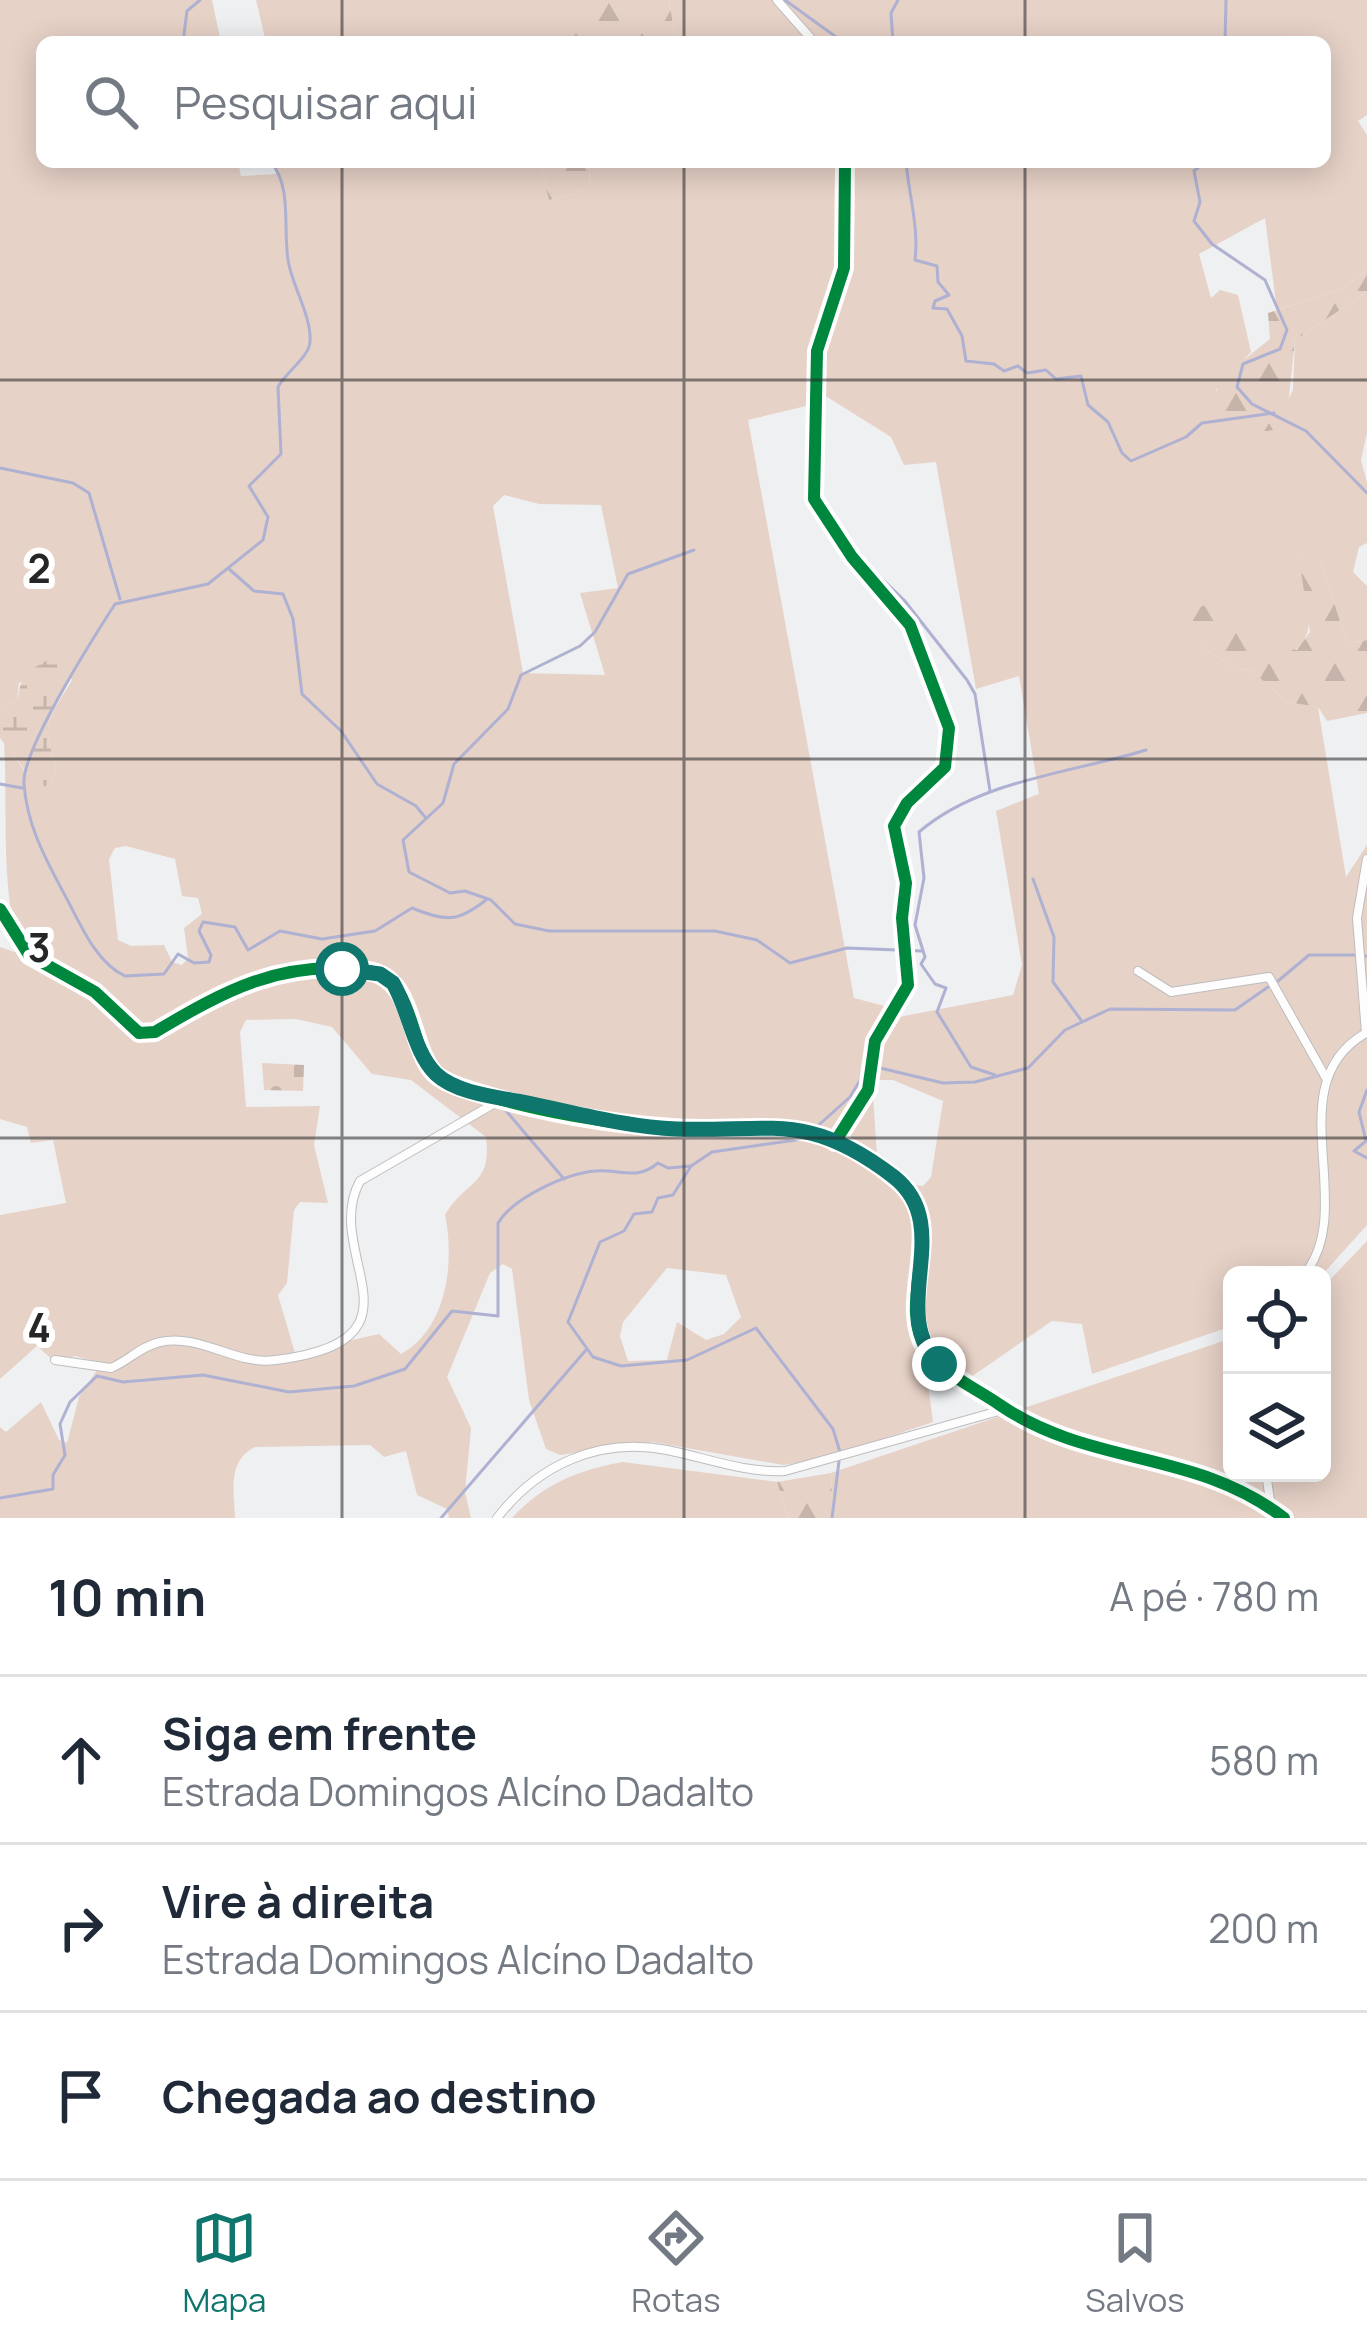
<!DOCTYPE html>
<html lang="pt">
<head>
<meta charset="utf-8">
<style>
	body { margin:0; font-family:Manrope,sans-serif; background:#f2f2f3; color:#1f2937 }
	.controls { position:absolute; right:36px; bottom:36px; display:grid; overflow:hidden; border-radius:18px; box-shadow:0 6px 30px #0003 }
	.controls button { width:108px; height:108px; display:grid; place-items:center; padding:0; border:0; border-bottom:3px solid #e0e1e3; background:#fff; color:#1f2937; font:60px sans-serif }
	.stop { position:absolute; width:36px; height:36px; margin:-27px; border:9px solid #0f766e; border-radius:50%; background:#fff }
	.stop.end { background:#0f766e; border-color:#fff; box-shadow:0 3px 12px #0008 }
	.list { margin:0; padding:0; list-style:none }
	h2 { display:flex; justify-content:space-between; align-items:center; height:156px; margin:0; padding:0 48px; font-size:51px }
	h2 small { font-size:39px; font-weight:400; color:#747a83 }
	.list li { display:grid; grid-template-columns:78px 1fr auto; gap:36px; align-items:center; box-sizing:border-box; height:168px; padding:0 48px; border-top:3px solid #e0e1e3 }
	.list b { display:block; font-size:45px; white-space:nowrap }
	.list p { margin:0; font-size:39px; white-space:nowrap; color:#747a83 }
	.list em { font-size:39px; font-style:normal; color:#747a83 }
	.icon { flex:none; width:66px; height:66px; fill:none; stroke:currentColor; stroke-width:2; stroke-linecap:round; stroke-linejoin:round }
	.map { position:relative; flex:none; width:1367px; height:1518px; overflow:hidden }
	.search { position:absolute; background:#fff; box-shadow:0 6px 30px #0003; left:36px; right:36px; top:36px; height:132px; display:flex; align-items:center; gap:30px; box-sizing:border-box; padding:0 42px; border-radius:18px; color:#747a83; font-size:45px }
	.sheet { height:660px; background:#fff }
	nav { display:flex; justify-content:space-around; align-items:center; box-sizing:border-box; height:168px; border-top:3px solid #e0e1e3; background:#fff; font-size:33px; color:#747a83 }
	nav a { display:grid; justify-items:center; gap:6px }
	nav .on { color:#0f766e }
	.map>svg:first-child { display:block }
	.grass { fill:#e7d2c7; fill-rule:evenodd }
	.forest { fill:url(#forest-firs) }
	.wetland { fill:url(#wetland-marsh) }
	.cemetery { fill:url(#cemetery-stones) }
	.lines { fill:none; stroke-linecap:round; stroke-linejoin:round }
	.stream { stroke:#afb1d2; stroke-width:3 }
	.minor-casing { stroke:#bdbdbf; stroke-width:10 }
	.tertiary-casing { stroke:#bdbdbf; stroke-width:12 }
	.minor { stroke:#fdfdfd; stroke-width:8 }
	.tertiary { stroke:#fdfdfd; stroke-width:9 }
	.cycleway-casing { stroke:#fff; stroke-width:20 }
	.cycleway { stroke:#00873e; stroke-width:12 }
	.route { stroke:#0f766e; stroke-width:15 }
	.grid { fill:none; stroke:#262628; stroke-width:3; stroke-opacity:0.55 }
	.grid-label { font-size:39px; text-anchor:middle; font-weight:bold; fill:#262628; stroke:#fff; stroke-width:12; stroke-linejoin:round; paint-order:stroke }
</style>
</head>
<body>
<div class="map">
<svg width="1367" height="1518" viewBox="0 0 1367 1518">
	<defs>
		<pattern id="forest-firs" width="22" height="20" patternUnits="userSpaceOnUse" patternTransform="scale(3)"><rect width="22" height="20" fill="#e7d2c7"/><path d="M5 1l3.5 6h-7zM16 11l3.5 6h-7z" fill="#c6b4ab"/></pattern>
		<pattern id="wetland-marsh" width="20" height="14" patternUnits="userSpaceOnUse" patternTransform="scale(3)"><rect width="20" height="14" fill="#e7d2c7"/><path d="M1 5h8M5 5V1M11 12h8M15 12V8" fill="none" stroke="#c6b4ab"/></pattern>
		<pattern id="cemetery-stones" width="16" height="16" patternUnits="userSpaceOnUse" patternTransform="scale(3)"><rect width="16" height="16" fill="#e7d2c7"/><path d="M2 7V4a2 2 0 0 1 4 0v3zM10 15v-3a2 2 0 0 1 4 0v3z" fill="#c6b4ab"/></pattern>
	</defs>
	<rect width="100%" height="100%" fill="#eff0f2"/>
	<g class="grass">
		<path d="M0 0H212L221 42H42V162H238L241 176 276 174 277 162H540L549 200 589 190 590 162H1325V42H676L669 0H1367V115L1358 121 1367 135V269L1341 290 1277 310 1265 218 1199 254 1211 298 1220 290 1238 295 1251 352 1216 389C1229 419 1240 431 1273 430L1293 390 1295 340 1367 292V433L1361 460 1367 483V543L1359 547 1353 572 1367 586V640L1354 643 1345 637 1321 561 1298 552C1305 579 1321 630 1296 650L1200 646 1237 669 1252 671 1287 702 1318 707 1346 877 1367 845V1225L1322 1275H1232V1326L1092 1374 1082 1324 1052 1321 968 1379 924 1355 933 1422 826 1458 783 1465 653 1442 560 1455 546 1449 529 1400 512 1269 503 1264 490 1273 447 1377 471 1428 465 1492 471 1518H449L447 1509 417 1495 406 1451 384 1457 370 1445 255 1447C227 1461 234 1491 235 1518H0V1427L6 1432 41 1402 59 1440 67 1443 79 1397 97 1370 92 1361 75 1356 55 1362 37 1346 0 1379V1215L66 1203 53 1140 31 1143 27 1127 0 1119V947L14 952 20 947C0 892 8 804 4 742L26 773 51 784C62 765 50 755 48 736 46 716 63 697 72 680L58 655 19 683 17 700 0 709ZM824 395 891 437 904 465 936 462 976 689 1019 676 1039 794 996 811 1022 965 1013 995 899 1017 888 1007 854 998 748 420 806 406ZM504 495 539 504 601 505 618 588 580 593 605 675 523 673 493 506ZM126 846 175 859 182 896 198 898 202 914 184 928 188 958 182 965 172 962 164 945 131 946 118 940 109 859 115 848ZM296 1019 332 1027 372 1074 411 1080 486 1137C492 1187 466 1179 445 1215 455 1262 447 1329 401 1354L379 1334 295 1353 278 1295 287 1283 294 1210 300 1202 328 1203 314 1145 320 1106 246 1107 240 1032 246 1020ZM872 1080H893L943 1101 931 1177 923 1186 914 1185 877 1156ZM667 1268 726 1275 741 1317 724 1334 706 1340 677 1322 667 1360 628 1361 620 1336 623 1322Z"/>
		<path d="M256 0H563V42H266Z"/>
		<path d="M1367 1241V1518H833L831 1473 1232 1338V1473H1322V1288Z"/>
		<path d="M623 1462 777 1482 788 1518H512C543 1484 578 1470 623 1462Z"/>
	</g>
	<g class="forest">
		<path d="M563 0H669L676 42H563Z"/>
		<path d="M540 162H590L589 190 549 200Z"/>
		<path d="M1367 269V292L1295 340 1286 425C1253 443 1214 419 1217 381L1270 339 1268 313 1341 290Z"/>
		<path d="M1303 542 1321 561 1345 637 1354 643 1367 640V713L1327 721 1318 707 1287 702 1252 671 1237 669 1200 646 1187 629 1193 609 1216 602 1270 646 1297 650 1310 632 1298 551Z"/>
		<path d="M831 1473 833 1518H788L777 1482Z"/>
	</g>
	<path class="wetland" d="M64 651 71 659C75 689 46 706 48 736 50 755 62 765 51 784L39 788 0 738V709L17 700 23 674Z"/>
	<path class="cemetery" d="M262 1063 304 1065 303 1091 264 1090Z"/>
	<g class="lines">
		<g class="stream">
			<path d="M785 0 843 42"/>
			<path d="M183 42 187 11 200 0"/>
			<path d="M893 42 891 13 898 0"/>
			<path d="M1225 42 1226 0"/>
			<path d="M271 162C292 187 283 226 288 260 292 286 312 317 310 342 309 357 286 372 278 387L281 454 249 486 268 517 263 540 208 584 115 604C95 635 21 751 24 784 27 828 48 863 69 903 82 928 98 964 125 976L164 974 178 954 194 963 209 962 211 955 199 931 203 922 235 927 248 950 280 931 322 939 375 931 412 908C447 922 458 922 486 900"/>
			<path d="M906 162C909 195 919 228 915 260L937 266 938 282 949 295 935 301 933 308 947 309 962 336 966 361 994 364 1004 371 1018 366 1027 373 1046 370 1056 379 1081 376 1088 405 1108 422 1122 453 1131 461 1186 437 1202 423 1274 413"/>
			<path d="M1205 162 1194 171 1200 202 1194 221 1212 244 1265 280 1287 330 1280 349 1243 364 1237 387 1252 404 1306 431 1367 493"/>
			<path d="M0 468 73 483 89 493 120 599"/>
			<path d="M694 550 628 574 595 632 580 646 521 675 508 709 454 764 443 803 403 840 409 872 450 893 465 891 491 900 515 924 549 931H715L757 940 790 963 847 948 922 951"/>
			<path d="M858 556 904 600 967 680 975 694 990 791"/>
			<path d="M229 569 254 591 283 594 293 619 302 694 341 731 377 784 416 806 425 817"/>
			<path d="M0 784 22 788"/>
			<path d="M1033 879 1054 937 1053 982 1081 1020"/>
			<path d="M1364 956H1367"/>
			<path d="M1278 981 1309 955H1354"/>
			<path d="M876 1067 943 1083 975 1082 1028 1068 1065 1030 1110 1009 1235 1010 1268 987"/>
			<path d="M995 1075 971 1067 937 1012 946 988 935 984 921 964 925 957 915 925 924 878 919 832C979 780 1072 773 1146 750"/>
			<path d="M1367 1090 1359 1112 1366 1141 1354 1151 1367 1158"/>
			<path d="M502 1106 564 1179"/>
			<path d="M840 1452 833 1429 756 1328 687 1360 621 1366 593 1357 568 1322 600 1242 624 1231 634 1214 652 1212 658 1198 673 1195 691 1166 712 1152 803 1139 850 1097 867 1069"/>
			<path d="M0 1498 53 1489V1475L65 1455 60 1424 70 1402 97 1376 123 1382 203 1375 289 1392 354 1386 405 1369 452 1311 498 1316V1223C513 1198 566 1173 596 1171 620 1169 637 1181 658 1163L668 1168 691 1166"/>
			<path d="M441 1518 586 1350"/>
			<path d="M832 1518 839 1461"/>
		</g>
		<g class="minor-casing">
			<g id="minor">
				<path d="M777 0 814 42"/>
				<path d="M1138 971 1171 992 1269 977 1326 1078"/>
				<path d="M835 1142 868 1090 875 1041 908 985 902 918 906 883 894 826 907 803 945 767 949 728 910 625 852 557 814 499 817 351 844 268 845 162"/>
				<path d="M1304 1275C1360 1207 1276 1084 1366 1033L1357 918 1367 859"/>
				<path d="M55 1360 111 1368C128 1361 141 1346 160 1342 201 1333 236 1366 276 1360 436 1340 320 1254 360 1181L502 1099"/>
				<path d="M1266 1473 1271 1507"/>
				<path d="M497 1518C538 1465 598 1437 667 1450 707 1458 744 1473 785 1471L1006 1409"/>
			</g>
		</g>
		<g class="tertiary-casing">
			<path id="tertiary" d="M0 909 29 955 95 992 139 1033 155 1032C224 991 283 958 368 971 415 978 408 1044 434 1073 444 1083 462 1088 475 1092 535 1111 609 1124 672 1128 768 1134 809 1108 896 1179 953 1225 893 1298 927 1351 943 1374 977 1389 1000 1405 1091 1467 1195 1449 1284 1518"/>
		</g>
		<use href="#minor" class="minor"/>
		<use href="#tertiary" class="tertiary"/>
		<g class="cycleway-casing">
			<g id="cycleway">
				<path d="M0 909 29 955 95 992 139 1033 155 1032C224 991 283 958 368 971 415 978 408 1044 434 1073 444 1083 462 1088 475 1092 535 1111 609 1124 672 1128 768 1134 809 1108 896 1179 953 1225 893 1298 927 1351 943 1374 977 1389 1000 1405 1091 1467 1195 1449 1284 1518"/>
				<path d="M835 1142 868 1090 875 1041 908 985 902 918 906 883 894 826 907 803 945 767 949 728 910 625 852 557 814 499 817 351 844 268 845 162"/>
			</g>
		</g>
		<use href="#cycleway" class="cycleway"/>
	</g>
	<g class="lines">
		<path class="route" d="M342 969 380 974 393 983C409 1010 414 1053 436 1074 456 1093 496 1097 523 1102 573 1112 625 1127 677 1129 772 1132 808 1111 894 1177 957 1227 886 1311 939 1364"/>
	</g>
	<path class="grid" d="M342 0V42M684 0V42M1025 0V42M342 162V1518M684 162V1518M1025 162V1518M0 380H1367M0 759H1367M0 1138H1367"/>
	<g class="grid-label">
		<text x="39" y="583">2</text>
		<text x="39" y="962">3</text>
		<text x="39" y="1342">4</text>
	</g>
</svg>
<div class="controls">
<button><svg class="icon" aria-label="locate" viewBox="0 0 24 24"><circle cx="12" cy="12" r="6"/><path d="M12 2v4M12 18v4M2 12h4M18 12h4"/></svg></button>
<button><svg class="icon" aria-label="layers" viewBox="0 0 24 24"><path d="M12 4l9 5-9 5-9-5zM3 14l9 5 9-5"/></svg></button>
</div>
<div class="stop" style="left:342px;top:969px"></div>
<div class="stop end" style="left:939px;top:1364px"></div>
<div class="search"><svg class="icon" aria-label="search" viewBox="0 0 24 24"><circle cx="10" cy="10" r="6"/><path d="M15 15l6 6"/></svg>Pesquisar aqui</div>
</div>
<section class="sheet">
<h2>10 min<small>A pé · 780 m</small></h2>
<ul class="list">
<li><svg class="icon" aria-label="ahead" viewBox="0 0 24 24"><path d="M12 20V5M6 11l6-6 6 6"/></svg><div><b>Siga em frente</b><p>Estrada Domingos Alcíno Dadalto</p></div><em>580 m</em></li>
<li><svg class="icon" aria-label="right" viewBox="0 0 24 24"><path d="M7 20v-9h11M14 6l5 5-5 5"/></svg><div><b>Vire à direita</b><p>Estrada Domingos Alcíno Dadalto</p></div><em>200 m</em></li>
<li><svg class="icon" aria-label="arrive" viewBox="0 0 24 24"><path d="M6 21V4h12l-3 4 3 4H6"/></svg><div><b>Chegada ao destino</b></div></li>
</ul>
</section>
<nav>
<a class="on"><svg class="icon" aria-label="map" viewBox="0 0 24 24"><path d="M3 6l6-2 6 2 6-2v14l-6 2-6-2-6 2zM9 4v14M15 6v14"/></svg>Mapa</a>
<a><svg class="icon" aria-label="directions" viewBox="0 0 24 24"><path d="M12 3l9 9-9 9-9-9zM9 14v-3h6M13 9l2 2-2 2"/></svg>Rotas</a>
<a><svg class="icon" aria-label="saved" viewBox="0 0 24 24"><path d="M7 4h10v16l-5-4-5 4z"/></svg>Salvos</a>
</nav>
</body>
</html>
